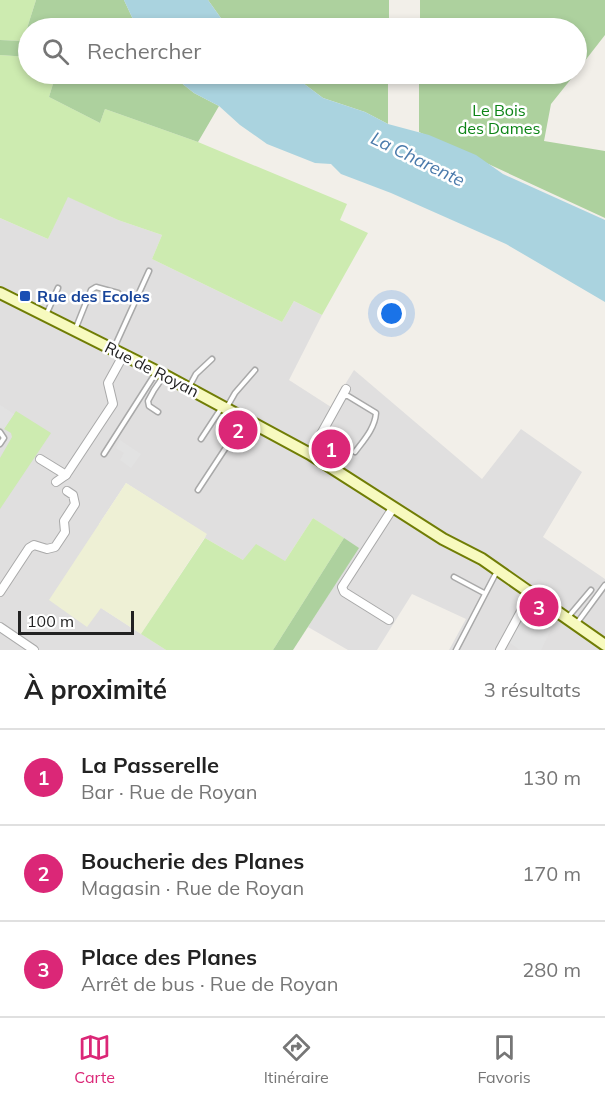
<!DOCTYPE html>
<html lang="fr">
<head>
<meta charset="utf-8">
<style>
	body { margin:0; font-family:Mulish,sans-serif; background:#f6f6f6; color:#222 }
	.scale { position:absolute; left:18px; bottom:15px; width:116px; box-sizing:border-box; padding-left:6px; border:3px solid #222; border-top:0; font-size:16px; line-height:21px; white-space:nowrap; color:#222; -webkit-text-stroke:4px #fff; paint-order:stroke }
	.you { position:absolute; left:392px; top:314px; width:21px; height:21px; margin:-15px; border:4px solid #fff; border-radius:50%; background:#1a73e8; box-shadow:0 0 0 9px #1a73e833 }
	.badge { display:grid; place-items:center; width:39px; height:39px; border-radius:50%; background:#db2777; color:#fff; font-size:20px; font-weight:700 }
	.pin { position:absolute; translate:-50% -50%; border:3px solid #fff; box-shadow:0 2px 6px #0006 }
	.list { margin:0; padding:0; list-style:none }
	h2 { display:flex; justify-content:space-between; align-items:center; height:78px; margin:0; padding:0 24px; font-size:26px }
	h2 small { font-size:20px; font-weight:400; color:#767676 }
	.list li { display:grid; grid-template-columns:39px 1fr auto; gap:18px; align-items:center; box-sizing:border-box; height:96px; padding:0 24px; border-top:2px solid #e0e0e0 }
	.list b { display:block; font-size:22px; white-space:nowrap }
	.list p { margin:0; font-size:20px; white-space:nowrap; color:#767676 }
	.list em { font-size:20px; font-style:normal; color:#767676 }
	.icon { flex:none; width:33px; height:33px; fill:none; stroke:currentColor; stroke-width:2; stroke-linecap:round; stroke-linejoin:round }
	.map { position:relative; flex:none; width:605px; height:650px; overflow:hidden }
	.search { position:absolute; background:#fff; box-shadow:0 3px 9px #0003; left:18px; right:18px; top:18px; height:66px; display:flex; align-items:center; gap:15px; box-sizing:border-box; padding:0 21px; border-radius:33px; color:#767676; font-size:22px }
	.sheet { height:366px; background:#fff }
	nav { display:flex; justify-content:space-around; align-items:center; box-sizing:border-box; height:84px; border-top:2px solid #e0e0e0; background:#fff; font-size:16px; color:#767676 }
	nav a { display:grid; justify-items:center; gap:3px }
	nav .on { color:#db2777 }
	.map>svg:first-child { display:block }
	.residential { fill:#e0dfdf }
	.farmland { fill:#eef0d5 }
	.grass { fill:#cdebb0 }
	.forest { fill:#add19e }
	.parking { fill:#e2e2e2 }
	.water { fill:#aad3df }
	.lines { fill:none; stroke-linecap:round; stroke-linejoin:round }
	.service-casing { stroke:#a9a9a9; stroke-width:7 }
	.minor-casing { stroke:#a9a9a9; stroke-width:10 }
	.secondary-casing { stroke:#707d05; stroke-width:14 }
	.service { stroke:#fff; stroke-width:4 }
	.minor { stroke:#fff; stroke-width:8 }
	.secondary { stroke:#f7fabf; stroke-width:10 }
	.transit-dot { fill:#1a4fb4; stroke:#fff; stroke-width:2 }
	.labels { text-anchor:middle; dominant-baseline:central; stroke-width:5; stroke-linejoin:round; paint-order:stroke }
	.park-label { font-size:16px; fill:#0c8416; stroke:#fff }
	.transit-label { font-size:16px; font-weight:bold; fill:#164399; stroke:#fff; text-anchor:start }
	.street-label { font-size:16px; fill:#222; stroke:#fff }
	.water-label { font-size:18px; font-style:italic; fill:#4a7aab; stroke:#fff }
</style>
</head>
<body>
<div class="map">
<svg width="605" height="650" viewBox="0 0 605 650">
	<rect width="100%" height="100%" fill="#f2efe9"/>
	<path class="residential" d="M67 196 118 220 162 235 152 259 282 322 294 301 322 315 289 380 331 407 354 370 482 479 521 429 582 472 543 537 605 579V650H449L466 619 412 594 377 650H348L308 627 358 548 313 518 285 561 243 560 205 538 206 534 126 483 99 524 101 608 166 650H0V218L48 239Z"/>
	<path class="farmland" d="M126 483 207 534 141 634 101 608 87 627 49 600Z"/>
	<g class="grass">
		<path d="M0 0H36L23 41 0 40Z"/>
		<path d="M0 55 28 57V74H56L49 97 100 123 105 109 198 142 347 204 340 220 368 233 322 315 294 301 282 322 152 259 162 235 118 220 68 197 48 239 0 218Z"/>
		<path d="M16 411 51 433 0 509V458L12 437 11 433 4 429Z"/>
		<path d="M313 518 344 538 273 650H166L141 634 205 538 243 560 256 544 285 561Z"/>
	</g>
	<g class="forest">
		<path d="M36 0H124L137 28H28V57L0 55V40L23 41Z"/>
		<path d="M208 0H389V28H228Z"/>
		<path d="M420 0H605V35L577 71 576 28H420Z"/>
		<path d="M56 74H170L194 93 219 106 198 142 105 109 100 123 49 97Z"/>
		<path d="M282 74H388V124L365 112 323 98 303 83Z"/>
		<path d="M419 74H575L551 104 544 141 605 151V218L419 132Z"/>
		<path d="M344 538 359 548 293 650H273Z"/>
	</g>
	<g class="parking">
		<path d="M0 405 14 414 4 429 0 427Z"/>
		<path d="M120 440 141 454 131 468 120 460 124 453 116 448Z"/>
		<path d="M523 607 553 625 541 650H520L506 640Z"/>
	</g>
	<g class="water">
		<path d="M124 0H208L228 28H137Z"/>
		<path d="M170 74H282L303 83 323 98 365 112 388 124 429 135 476 155 503 174 605 220V302L506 244 391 193 341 174 331 164 315 163 267 144 240 125 219 106 194 93Z"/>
	</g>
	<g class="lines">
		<g class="service-casing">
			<g id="service">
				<path d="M46 315 58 288"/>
				<path d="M75 330 91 290 96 287 118 293"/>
				<path d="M114 348 149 271"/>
				<path d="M189 387 196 374 212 359"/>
				<path d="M344 396H348L376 413C375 428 364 440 355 452"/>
				<path d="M227 407 235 393 255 370"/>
				<path d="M158 412 149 406 148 401 154 390 163 377"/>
				<path d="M0 432 4 438 0 444"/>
				<path d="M201 439 222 407"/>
				<path d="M104 454 157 371"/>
				<path d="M198 490 244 420"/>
				<path d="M454 577 484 593"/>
				<path d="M569 616 591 590"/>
				<path d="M577 623 605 585"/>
				<path d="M456 650 495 575"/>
			</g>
		</g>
		<g class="minor-casing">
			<g id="minor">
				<path d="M310 454 346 389"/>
				<path d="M40 459 66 475"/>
				<path d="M56 482 66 475 113 404 108 383 124 354"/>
				<path d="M0 592 29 548 34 545 47 549 55 547 65 532 64 521 75 504 73 495 67 491"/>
				<path d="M389 620 344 592 342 587 393 508"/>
				<path d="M0 627 34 650"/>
				<path d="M500 650 531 593"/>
			</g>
		</g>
		<g class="secondary-casing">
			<path id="secondary" d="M0 293 164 375 310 454 443 539 482 559 605 645"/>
		</g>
		<use href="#service" class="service"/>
		<use href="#minor" class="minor"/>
		<use href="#secondary" class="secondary"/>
	</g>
	<rect class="transit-dot" x="19" y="290" width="12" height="12" rx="3"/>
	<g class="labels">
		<g class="park-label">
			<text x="499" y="110">Le Bois<tspan x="499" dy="18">des Dames</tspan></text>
		</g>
		<g class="transit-label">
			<text x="37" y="296">Rue des Ecoles</text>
		</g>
		<g class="street-label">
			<text transform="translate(152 369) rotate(27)">Rue de Royan</text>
		</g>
		<g class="water-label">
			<text transform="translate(418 159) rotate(26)">La Charente</text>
		</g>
	</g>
</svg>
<div class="scale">100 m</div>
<div class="you"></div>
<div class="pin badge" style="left:331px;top:449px">1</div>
<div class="pin badge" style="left:238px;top:430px">2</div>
<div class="pin badge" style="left:539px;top:607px">3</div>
<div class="search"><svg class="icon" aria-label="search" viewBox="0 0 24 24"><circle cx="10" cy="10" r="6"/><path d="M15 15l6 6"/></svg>Rechercher</div>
</div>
<section class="sheet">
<h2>À proximité<small>3 résultats</small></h2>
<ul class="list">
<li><span class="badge">1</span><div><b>La Passerelle</b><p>Bar · Rue de Royan</p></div><em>130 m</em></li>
<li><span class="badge">2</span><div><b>Boucherie des Planes</b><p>Magasin · Rue de Royan</p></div><em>170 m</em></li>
<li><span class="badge">3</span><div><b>Place des Planes</b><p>Arrêt de bus · Rue de Royan</p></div><em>280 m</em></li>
</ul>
</section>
<nav>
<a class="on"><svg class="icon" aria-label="map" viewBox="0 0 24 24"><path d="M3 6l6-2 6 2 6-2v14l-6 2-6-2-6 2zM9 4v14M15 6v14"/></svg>Carte</a>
<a><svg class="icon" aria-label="directions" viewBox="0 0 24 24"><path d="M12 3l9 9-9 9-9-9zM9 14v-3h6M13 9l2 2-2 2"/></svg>Itinéraire</a>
<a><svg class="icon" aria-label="saved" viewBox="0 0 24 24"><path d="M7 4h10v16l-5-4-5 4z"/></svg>Favoris</a>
</nav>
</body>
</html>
